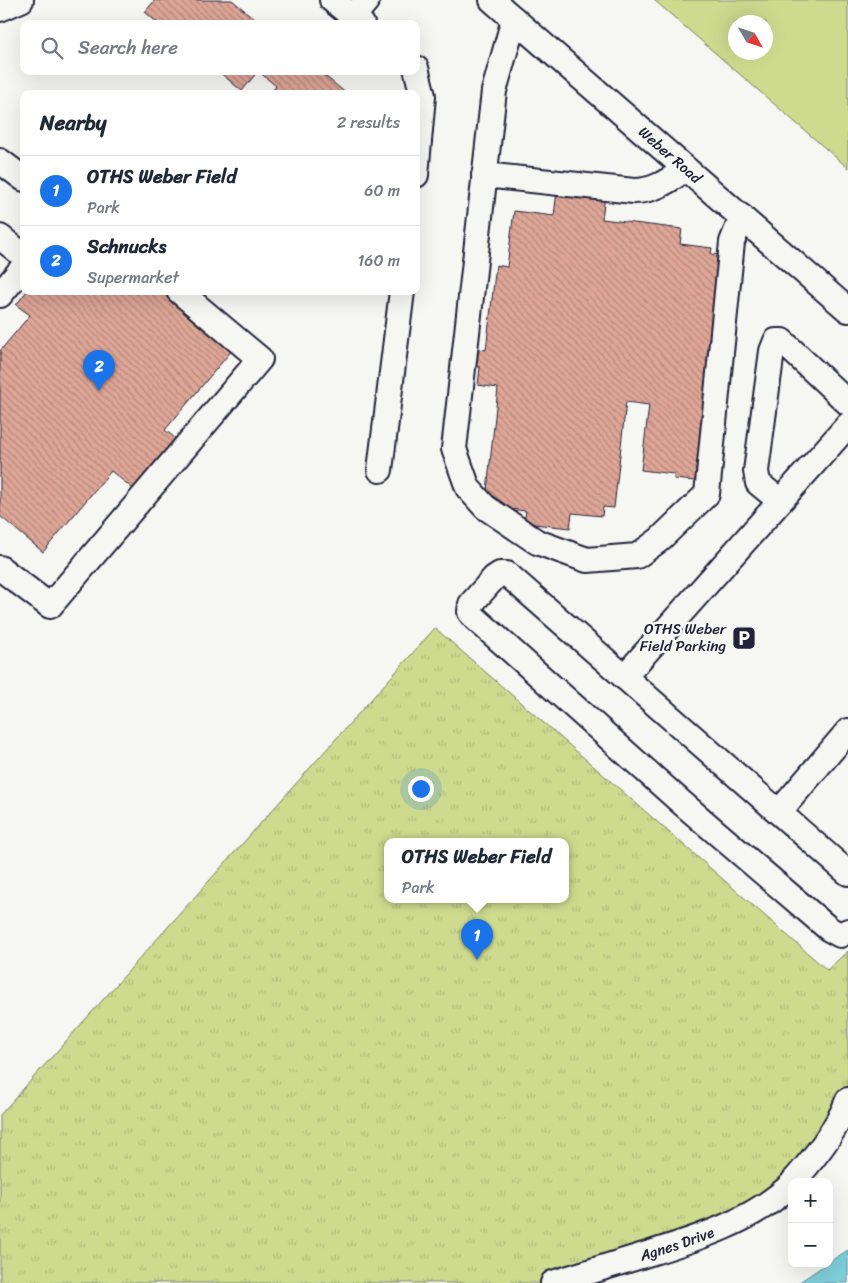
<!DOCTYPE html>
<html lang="en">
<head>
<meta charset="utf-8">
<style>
	body { margin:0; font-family:Sriracha,sans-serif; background:#f2f2f3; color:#1f2937 }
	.controls { position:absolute; right:15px; bottom:15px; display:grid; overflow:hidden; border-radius:10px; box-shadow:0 5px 20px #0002 }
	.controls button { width:45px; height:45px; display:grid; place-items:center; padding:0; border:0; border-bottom:1px solid #e0e1e3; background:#fff; color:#1f2937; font:25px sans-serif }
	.compass { position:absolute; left:728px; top:15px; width:45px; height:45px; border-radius:50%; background:#fff; box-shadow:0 5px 20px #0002; rotate:129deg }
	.you { position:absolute; left:420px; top:788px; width:18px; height:18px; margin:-12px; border:4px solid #fff; border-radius:50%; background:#1a73e8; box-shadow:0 0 0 8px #1a73e833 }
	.badge { display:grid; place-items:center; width:32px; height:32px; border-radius:50%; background:#1a73e8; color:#fff; font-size:16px; font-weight:700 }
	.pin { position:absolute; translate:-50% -41px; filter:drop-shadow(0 1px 2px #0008) }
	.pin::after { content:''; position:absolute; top:26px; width:18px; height:15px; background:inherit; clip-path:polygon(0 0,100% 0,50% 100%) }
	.popup { position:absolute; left:384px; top:838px; width:185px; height:65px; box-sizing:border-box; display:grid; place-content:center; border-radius:10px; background:#fff; filter:drop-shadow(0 1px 4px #0005); font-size:16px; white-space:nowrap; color:#747a83 }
	.popup b { font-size:19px; color:#1f2937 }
	.popup::after { content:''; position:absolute; left:50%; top:100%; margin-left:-10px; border:10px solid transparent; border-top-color:#fff }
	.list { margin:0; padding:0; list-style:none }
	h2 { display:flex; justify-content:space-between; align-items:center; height:65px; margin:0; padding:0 20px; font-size:21px }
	h2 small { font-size:16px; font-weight:400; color:#747a83 }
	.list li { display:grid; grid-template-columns:32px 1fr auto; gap:15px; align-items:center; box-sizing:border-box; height:70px; padding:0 20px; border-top:1px solid #e0e1e3 }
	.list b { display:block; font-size:19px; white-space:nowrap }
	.list p { margin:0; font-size:16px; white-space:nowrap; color:#747a83 }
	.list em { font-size:16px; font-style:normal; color:#747a83 }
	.icon { flex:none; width:28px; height:28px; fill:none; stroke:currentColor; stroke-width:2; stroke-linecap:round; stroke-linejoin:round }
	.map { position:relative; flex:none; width:848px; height:1283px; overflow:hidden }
	.search { position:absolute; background:#fff; box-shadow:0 5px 20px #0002; left:20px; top:20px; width:400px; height:55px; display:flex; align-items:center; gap:12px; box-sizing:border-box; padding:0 18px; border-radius:10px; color:#747a83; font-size:19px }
	.panel { position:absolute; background:#fff; box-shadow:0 5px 20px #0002; left:20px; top:90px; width:400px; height:205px; border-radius:10px }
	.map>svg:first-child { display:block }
	.grass { fill:url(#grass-tufts); stroke:#787e64; fill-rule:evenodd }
	.pitch { fill:#cedb8e; stroke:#787e64; fill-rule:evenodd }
	.water { fill:#7eceda; stroke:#59899a }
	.building { fill:url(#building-back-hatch); stroke:#22223b }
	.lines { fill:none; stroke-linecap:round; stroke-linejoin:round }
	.minor-casing { stroke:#22223b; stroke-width:28 }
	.minor { stroke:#f6f6f2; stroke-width:24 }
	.labels { text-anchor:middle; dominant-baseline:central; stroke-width:5; stroke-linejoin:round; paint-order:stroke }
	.street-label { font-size:15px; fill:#22223b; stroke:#f6f6f2 }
	.poi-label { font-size:15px; fill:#22223b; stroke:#f6f6f2; text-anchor:end }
</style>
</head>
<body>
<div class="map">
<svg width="848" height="1283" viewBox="0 0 848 1283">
	<defs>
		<pattern id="grass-tufts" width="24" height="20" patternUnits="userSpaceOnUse" patternTransform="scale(1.25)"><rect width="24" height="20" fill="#cedb8e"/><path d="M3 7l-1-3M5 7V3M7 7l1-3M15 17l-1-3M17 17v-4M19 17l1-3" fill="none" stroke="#b1bc7b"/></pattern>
		<pattern id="building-back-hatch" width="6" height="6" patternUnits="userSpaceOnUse" patternTransform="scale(1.25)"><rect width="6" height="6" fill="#dea697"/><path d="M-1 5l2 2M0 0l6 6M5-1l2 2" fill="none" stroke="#b4877c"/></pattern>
	</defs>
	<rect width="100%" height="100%" fill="#f6f6f2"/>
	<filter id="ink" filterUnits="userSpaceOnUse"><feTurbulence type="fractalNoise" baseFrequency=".02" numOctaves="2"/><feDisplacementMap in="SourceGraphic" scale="10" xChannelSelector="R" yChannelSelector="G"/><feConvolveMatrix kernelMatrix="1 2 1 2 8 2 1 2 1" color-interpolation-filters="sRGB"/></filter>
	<g filter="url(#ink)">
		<path class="grass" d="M435 628 827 970 848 951V1100L756 1211 553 1283H0V1115ZM388 841H566V899H388Z"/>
		<path class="pitch" d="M654 0H848V168ZM736 22H766V52H736Z"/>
		<path class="water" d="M848 1250V1283H798L826 1264H829V1262Z"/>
		<g class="building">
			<path d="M155 0H232L261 24H159L145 12Z"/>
			<path d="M218 71H258L242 91Z"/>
			<path d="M258 71H319L347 94H270L276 86Z"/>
			<path d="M557 191 605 196 602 219 682 229 680 244 712 248 711 254 722 255 695 481 674 479V474L641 470 649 405 626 402 614 508 603 507 602 516 572 513 570 528 524 523 526 511 499 508 486 500 498 388 478 385 480 367H476L479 349 486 350 496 265 507 267 514 211 554 216Z"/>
			<path d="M27 291H163L233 349 165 430 180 442 137 492 111 471 43 552 0 516V351L30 315 16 305Z"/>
		</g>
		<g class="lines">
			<g class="minor-casing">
				<g id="minor">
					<path d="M332 0 362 24"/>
					<path id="s1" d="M492 0 848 310"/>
					<path d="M0 9 21 0"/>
					<path d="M353 17 367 0"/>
					<path d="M514 19 494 91 454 449 468 488 485 507 537 542 587 560 637 556 659 540 707 494 732 242 742 217"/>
					<path d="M416 68 423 96 416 175"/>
					<path d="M0 161 24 179"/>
					<path d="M484 175 634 191C655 191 669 180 686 169"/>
					<path d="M0 237 24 256"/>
					<path d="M0 295 24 266"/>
					<path d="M380 470 402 291"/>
					<path d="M780 501 758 483 756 471 772 351 776 341H782L848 403"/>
					<path d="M0 568 50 606 260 359 179 291"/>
					<path d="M624 677 848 425"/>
					<path d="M779 812 848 731"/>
					<path d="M848 873 507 574H500L494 578 471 604 470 612 475 618 682 803 829 929 840 935 848 931"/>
					<path d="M793 1182C815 1157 836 1131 848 1100"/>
					<path id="s2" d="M553 1283C583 1274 614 1264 644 1255 696 1239 752 1222 792 1184"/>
				</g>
			</g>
			<use href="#minor" class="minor"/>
		</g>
	</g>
	<defs>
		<g id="parking-square" transform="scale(1.25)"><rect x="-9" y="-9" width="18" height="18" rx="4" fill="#22223b" stroke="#f6f6f2"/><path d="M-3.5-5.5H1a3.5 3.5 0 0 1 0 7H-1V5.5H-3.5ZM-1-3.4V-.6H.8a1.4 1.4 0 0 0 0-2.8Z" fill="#fff"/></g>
	</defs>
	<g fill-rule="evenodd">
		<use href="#parking-square" x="744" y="638"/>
	</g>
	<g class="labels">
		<g class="street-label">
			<text stroke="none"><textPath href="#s1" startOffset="236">Weber Road</textPath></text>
			<text stroke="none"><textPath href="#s2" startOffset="130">Agnes Drive</textPath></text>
		</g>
		<g class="poi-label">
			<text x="726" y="629">OTHS Weber<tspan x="726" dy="17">Field Parking</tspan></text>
		</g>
	</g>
</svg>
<div class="controls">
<button>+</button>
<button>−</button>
</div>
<svg class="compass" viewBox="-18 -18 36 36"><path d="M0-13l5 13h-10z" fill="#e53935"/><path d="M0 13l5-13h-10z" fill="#747a83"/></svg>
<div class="you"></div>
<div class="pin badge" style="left:477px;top:960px">1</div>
<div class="popup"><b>OTHS Weber Field</b>Park</div>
<div class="pin badge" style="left:99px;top:391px">2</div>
<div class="search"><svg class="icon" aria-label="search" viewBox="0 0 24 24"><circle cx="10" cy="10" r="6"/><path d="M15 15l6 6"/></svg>Search here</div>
<section class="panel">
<h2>Nearby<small>2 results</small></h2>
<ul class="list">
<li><span class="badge">1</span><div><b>OTHS Weber Field</b><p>Park</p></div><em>60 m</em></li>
<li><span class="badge">2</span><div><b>Schnucks</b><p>Supermarket</p></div><em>160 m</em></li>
</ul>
</section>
</div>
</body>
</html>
